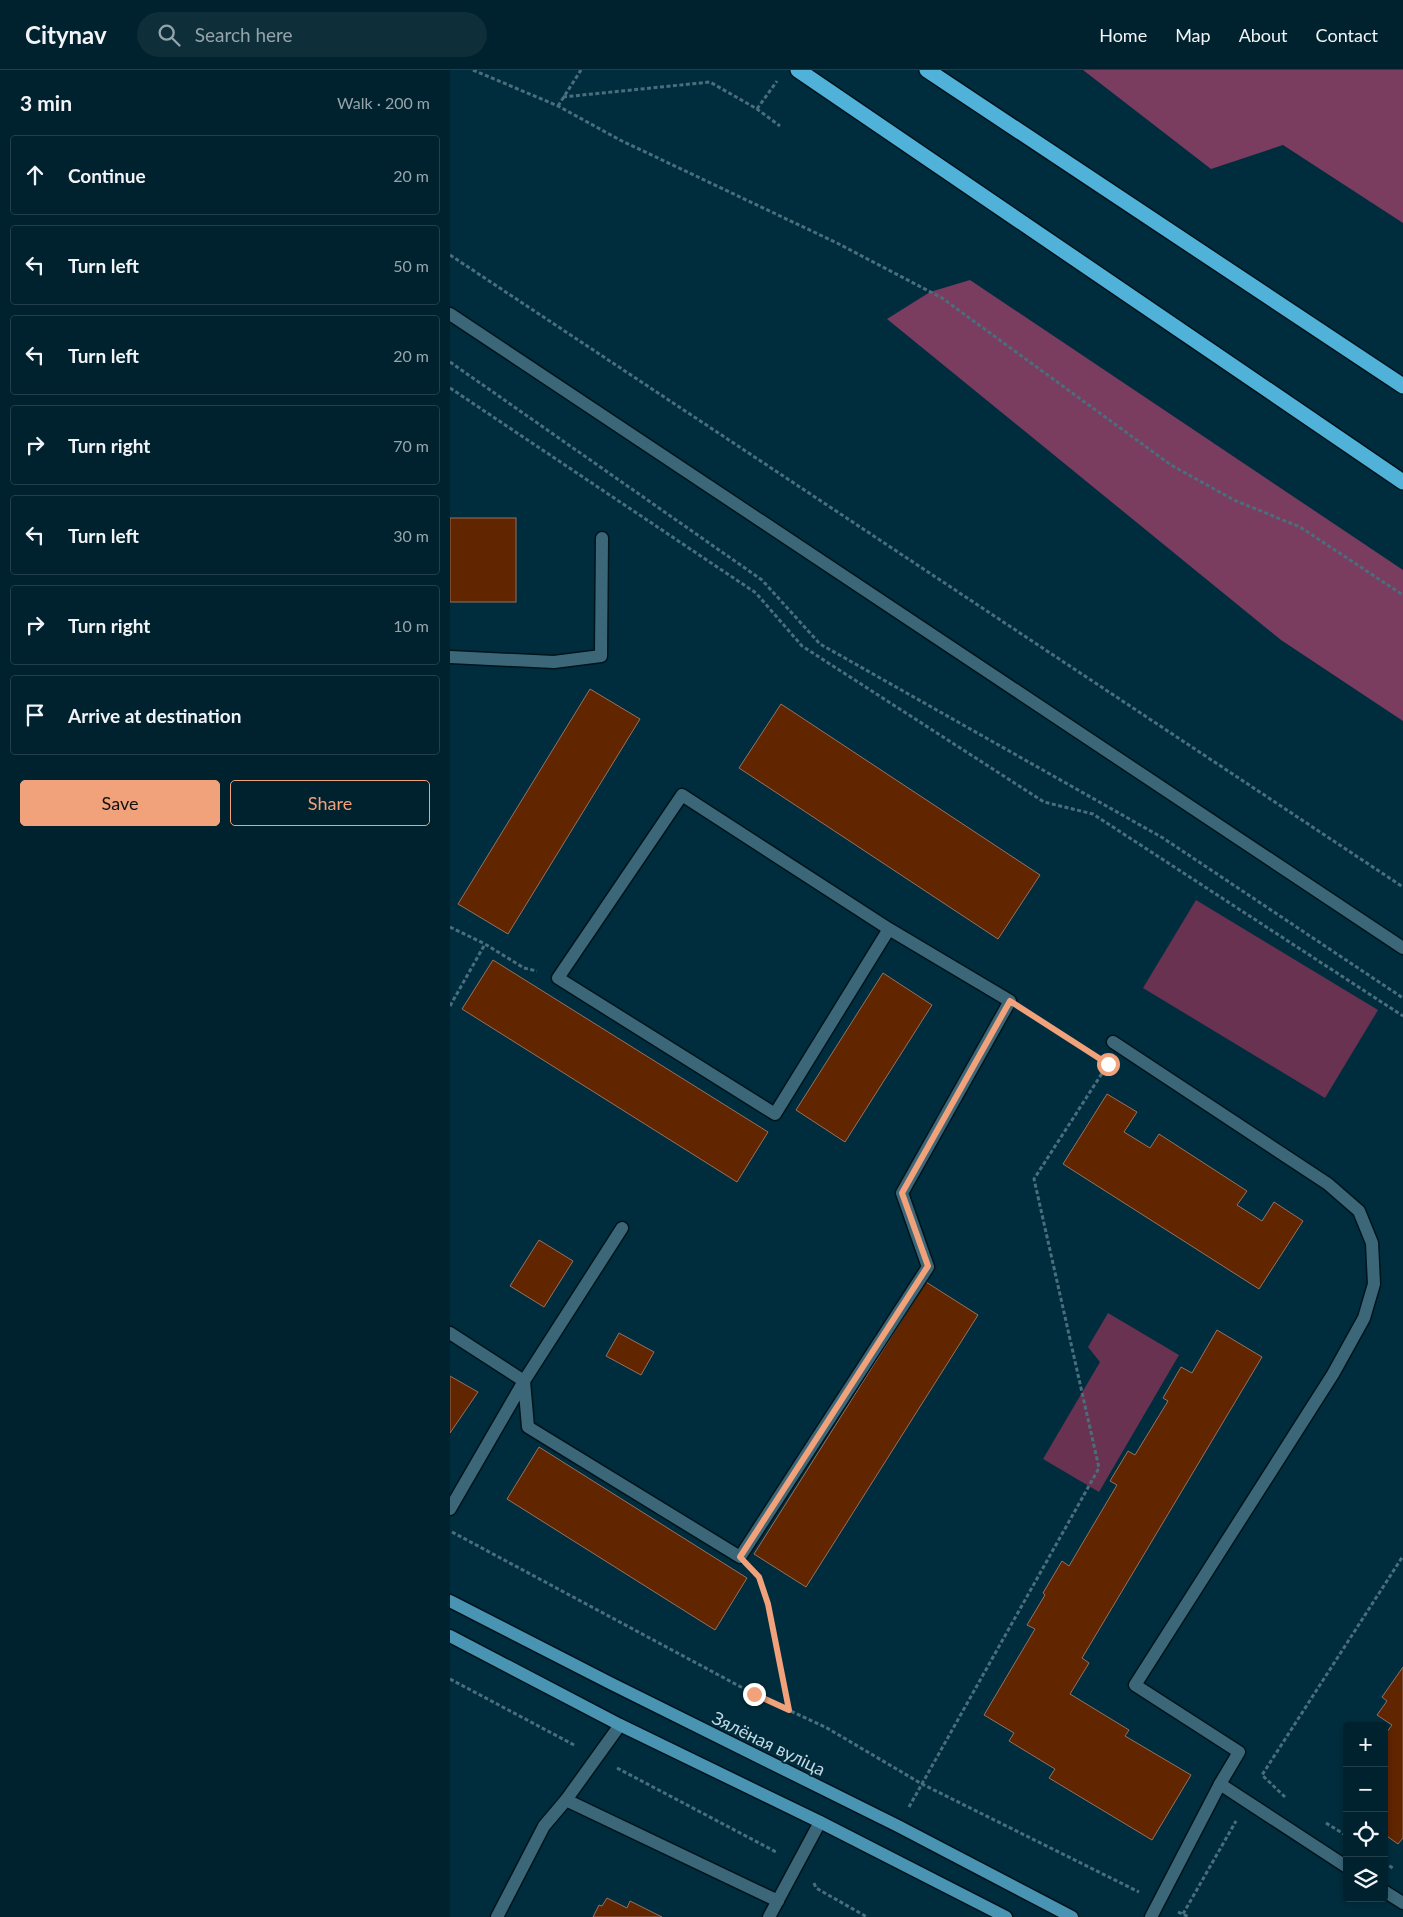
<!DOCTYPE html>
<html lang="en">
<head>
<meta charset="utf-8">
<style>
	body { margin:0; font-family:Lato,sans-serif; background:#0e2f3a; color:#f1f3f6 }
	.controls { position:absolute; right:15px; bottom:15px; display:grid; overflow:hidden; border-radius:5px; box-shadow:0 2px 8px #0003 }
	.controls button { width:45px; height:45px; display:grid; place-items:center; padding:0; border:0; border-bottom:1px solid #223f4a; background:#00222e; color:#f1f3f6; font:25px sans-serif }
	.stop { position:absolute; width:15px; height:15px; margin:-11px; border:4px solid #f1a27b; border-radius:50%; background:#fff }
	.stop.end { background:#f1a27b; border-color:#fff; box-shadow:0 1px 5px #0008 }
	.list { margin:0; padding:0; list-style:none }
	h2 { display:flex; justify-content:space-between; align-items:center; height:65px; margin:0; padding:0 20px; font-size:21px }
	h2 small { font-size:16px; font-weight:400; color:#95a4aa }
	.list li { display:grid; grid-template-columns:32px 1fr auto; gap:15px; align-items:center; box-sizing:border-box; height:80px; margin:0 10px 10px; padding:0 10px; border:1px solid #223f4a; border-radius:5px }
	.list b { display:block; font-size:19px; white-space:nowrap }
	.list em { font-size:16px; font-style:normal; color:#95a4aa }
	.actions { display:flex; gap:10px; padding:15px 20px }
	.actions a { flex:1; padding:11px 0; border:1px solid #f1a27b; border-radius:5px; text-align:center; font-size:18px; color:#f1a27b }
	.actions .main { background:#f1a27b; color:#111 }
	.icon { flex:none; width:28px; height:28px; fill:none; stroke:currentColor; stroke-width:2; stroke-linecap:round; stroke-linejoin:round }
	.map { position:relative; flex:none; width:953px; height:1847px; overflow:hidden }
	header { display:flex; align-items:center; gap:30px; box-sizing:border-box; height:70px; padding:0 25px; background:#00222e; border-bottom:1px solid #223f4a }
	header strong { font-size:24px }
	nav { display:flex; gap:28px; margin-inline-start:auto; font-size:18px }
	.search { width:350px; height:45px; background:#0e2f3a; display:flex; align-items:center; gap:12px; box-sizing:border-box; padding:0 18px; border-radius:28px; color:#95a4aa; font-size:19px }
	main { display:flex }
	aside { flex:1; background:#00222e }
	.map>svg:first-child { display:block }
	.green { fill:#683250 }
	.forest { fill:#7a3c5f }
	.building { fill:#612500; stroke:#98715f }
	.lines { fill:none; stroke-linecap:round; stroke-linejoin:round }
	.minor-casing { stroke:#00141c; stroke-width:15 }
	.major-casing { stroke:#00141c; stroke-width:15 }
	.highway-casing { stroke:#00141c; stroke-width:18 }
	.path { stroke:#4a6e7c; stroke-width:3; stroke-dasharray:4 2.5; stroke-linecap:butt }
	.minor { stroke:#3c6779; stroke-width:12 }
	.major { stroke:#4894b2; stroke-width:12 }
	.highway { stroke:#50b2d8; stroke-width:15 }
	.route { stroke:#f1a27b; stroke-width:6 }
	.labels { text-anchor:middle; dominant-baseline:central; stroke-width:4; stroke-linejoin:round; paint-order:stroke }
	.street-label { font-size:18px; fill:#c3d9e3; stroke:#002d3d }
</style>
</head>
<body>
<header>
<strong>Citynav</strong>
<div class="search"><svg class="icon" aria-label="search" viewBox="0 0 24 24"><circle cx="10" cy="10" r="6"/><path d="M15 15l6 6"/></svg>Search here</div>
<nav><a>Home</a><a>Map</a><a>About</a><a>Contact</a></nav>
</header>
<main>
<aside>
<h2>3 min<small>Walk · 200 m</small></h2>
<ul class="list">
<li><svg class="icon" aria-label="ahead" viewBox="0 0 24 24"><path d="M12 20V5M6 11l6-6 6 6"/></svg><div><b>Continue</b></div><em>20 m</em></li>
<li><svg class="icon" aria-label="left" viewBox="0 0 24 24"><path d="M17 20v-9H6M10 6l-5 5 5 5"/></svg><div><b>Turn left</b></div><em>50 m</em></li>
<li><svg class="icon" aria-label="left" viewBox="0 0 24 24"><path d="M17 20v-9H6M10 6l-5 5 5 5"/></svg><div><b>Turn left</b></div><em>20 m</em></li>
<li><svg class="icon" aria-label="right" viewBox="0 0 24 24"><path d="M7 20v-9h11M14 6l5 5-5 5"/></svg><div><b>Turn right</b></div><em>70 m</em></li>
<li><svg class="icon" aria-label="left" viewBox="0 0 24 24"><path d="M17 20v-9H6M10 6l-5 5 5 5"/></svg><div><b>Turn left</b></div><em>30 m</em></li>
<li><svg class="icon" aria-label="right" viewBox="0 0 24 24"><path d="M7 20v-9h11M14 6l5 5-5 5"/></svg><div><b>Turn right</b></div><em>10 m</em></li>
<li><svg class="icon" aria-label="arrive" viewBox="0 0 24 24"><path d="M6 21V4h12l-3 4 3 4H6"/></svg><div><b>Arrive at destination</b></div></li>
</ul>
<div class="actions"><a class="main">Save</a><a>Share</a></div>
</aside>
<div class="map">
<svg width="953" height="1847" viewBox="0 0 953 1847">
	<rect width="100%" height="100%" fill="#002d3d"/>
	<g class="green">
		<path d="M746 830 928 940 875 1028 693 918Z"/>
		<path d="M658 1243 729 1285 649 1422 593 1389 650 1292 638 1277Z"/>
	</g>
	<g class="forest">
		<path d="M633 0H953V153L833 75 761 99Z"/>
		<path d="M520 210 953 500V651L831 570 437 249 480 222Z"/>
	</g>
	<g class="building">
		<rect x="0" y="448" width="66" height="84"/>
		<path d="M140 619 190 649 58 864 8 834Z"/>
		<path d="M331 634 590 805 548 869 289 698Z"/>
		<path d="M43 890 318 1062 287 1112 12 939Z"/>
		<path d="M433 903 482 935 395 1072 346 1040Z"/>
		<path d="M657 1024 687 1042 674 1062 700 1078 709 1064 797 1121 787 1135 812 1151 824 1132 853 1151 809 1219 613 1094Z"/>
		<path d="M89 1170 123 1191 94 1237 60 1216Z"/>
		<path d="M476 1212 528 1245 356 1517 304 1484Z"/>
		<path d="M767 1260 812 1287 632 1588 639 1593 620 1624 679 1660 675 1666 741 1705 702 1770 599 1708 605 1699 559 1671 564 1663 534 1645 585 1559 577 1555 595 1525 593 1523 612 1491 619 1496 667 1415 660 1411 678 1381 685 1385 718 1331 713 1328 731 1297 742 1303Z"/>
		<path d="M169 1263 204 1282 191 1305 156 1286Z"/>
		<path d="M0 1306 28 1322 0 1363Z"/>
		<path d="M89 1377 297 1508 265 1560 57 1429Z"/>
		<path d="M953 1597V1768L948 1774 934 1764V1666L942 1655 927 1645 937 1631 932 1627Z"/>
		<path d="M157 1828 177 1838 180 1831 212 1847H143L149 1835 152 1836Z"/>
	</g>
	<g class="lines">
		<g class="minor-casing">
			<g id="minor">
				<path d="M0 244 953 878"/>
				<path d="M0 587 104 592 151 586 152 468"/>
				<path d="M663 972 878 1114 909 1141 922 1173 924 1214 914 1248 883 1304 685 1615 789 1682 770 1714 701 1847"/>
				<path d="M0 1263 74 1311 172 1158"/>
				<path d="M0 1439 74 1311 78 1357 290 1487 478 1197 452 1123 560 931 439 859 232 725 108 908 325 1044 439 859"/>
				<path d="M770 1714 897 1797"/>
				<path d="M116 1730 170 1655"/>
				<path d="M934 1821 953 1833"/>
				<path d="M47 1847 94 1756 116 1730 328 1831"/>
				<path d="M319 1847 370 1752"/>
			</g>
		</g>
		<g class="major-casing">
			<g id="major">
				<path d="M0 1531 160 1613 448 1756 622 1847"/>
				<path d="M0 1566 170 1655 370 1752 556 1847"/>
			</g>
		</g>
		<g class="highway-casing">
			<g id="highway">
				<path d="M348 0 953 412"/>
				<path d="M477 0 953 316"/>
			</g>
		</g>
		<g class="path">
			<path d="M23 0 108 36 170 70 387 173 492 228 721 395 784 430 850 457 953 525"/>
			<path d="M113 27 260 12 307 39 330 56"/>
			<path d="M108 36 131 0"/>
			<path d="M307 39 327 11"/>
			<path d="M0 185 953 817"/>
			<path d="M0 292 312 510 370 574 713 768 953 928"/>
			<path d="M0 318 306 523 352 576 594 732 643 744 953 946"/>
			<path d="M0 857 35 874"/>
			<path d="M0 936 35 874 74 898 87 901"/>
			<path d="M579 943 643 984"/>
			<path d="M2 1462 304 1624 377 1658 472 1714 689 1822"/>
			<path d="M304 1502C321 1520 333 1612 339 1640"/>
			<path d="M0 1609 126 1676"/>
			<path d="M167 1698 328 1783"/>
			<path d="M835 1727 812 1705 953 1486"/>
			<path d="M459 1737 649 1398 584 1109 658 994"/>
			<path d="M876 1753 897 1766"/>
			<path d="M934 1792 944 1799"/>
			<path d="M364 1813 366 1818 417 1847"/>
			<path d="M728 1842 739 1847"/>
			<path d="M733 1844 786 1751"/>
		</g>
		<use href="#minor" class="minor"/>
		<use href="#major" class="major"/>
		<use href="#highway" class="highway"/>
	</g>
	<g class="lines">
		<path class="route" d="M304 1624 339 1640 318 1534 309 1507 290 1487 478 1196 452 1123 560 931 658 994"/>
	</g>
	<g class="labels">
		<g class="street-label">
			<text transform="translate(319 1673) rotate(26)">Зялёная вуліца</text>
		</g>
	</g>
</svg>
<div class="controls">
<button>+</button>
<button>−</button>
<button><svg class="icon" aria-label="locate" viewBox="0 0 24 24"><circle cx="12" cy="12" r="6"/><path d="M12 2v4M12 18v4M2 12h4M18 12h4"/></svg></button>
<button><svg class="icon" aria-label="layers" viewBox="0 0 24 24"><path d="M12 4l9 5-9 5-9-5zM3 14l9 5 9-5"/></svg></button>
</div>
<div class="stop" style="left:658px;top:994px"></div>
<div class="stop end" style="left:304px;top:1624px"></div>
</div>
</main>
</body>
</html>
